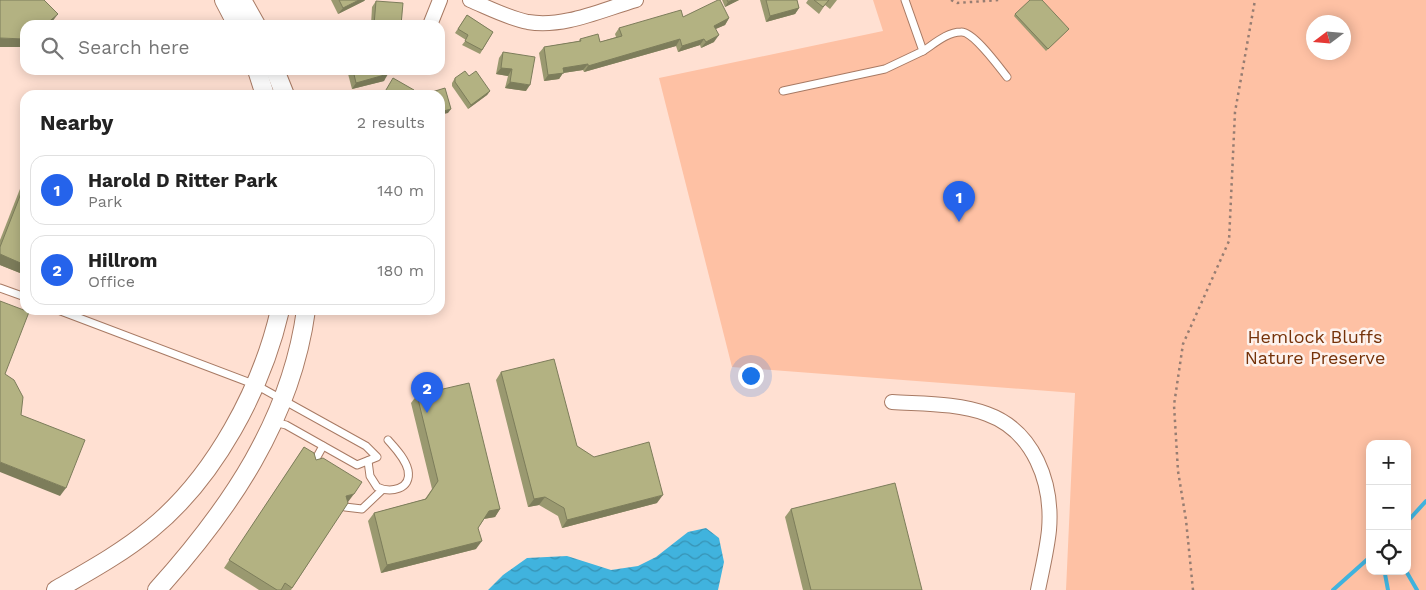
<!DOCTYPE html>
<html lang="en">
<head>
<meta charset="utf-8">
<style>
	body { margin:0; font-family:"Work Sans",sans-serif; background:#f2f2f2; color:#222 }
	.controls { position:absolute; right:15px; bottom:15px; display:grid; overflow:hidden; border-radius:10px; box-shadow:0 2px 12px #0003 }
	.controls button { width:45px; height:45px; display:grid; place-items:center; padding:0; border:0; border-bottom:1px solid #e0e0e0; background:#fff; color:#222; font:25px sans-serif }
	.compass { position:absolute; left:1306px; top:15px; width:45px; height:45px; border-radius:50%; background:#fff; box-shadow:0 2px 12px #0003; rotate:254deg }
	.you { position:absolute; left:750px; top:375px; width:18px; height:18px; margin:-12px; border:4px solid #fff; border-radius:50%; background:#1a73e8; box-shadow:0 0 0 8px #1a73e833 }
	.badge { display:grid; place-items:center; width:32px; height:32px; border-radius:50%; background:#2563eb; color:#fff; font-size:16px; font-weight:700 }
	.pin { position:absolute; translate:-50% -41px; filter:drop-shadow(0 1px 2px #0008) }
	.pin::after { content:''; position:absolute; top:26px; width:18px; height:15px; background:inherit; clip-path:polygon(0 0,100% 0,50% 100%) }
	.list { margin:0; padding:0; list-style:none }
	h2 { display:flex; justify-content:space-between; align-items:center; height:65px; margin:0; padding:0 20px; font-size:21px }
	h2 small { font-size:16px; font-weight:400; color:#767676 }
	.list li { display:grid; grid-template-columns:32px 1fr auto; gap:15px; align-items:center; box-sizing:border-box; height:70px; margin:0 10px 10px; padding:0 10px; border:1px solid #e0e0e0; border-radius:15px }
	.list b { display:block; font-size:19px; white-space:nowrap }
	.list p { margin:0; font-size:16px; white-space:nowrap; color:#767676 }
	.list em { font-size:16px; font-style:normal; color:#767676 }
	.icon { flex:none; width:28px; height:28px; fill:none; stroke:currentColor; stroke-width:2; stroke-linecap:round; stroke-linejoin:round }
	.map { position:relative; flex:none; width:1426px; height:590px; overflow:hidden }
	.search { position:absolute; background:#fff; box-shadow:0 2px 12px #0003; left:20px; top:20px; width:425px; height:55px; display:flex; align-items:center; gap:12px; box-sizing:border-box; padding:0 18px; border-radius:15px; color:#767676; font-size:19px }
	.panel { position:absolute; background:#fff; box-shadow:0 2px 12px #0003; left:20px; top:90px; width:425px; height:225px; border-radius:15px }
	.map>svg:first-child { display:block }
	.park { fill:#fec1a4; fill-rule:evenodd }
	.water { fill:url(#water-waves) }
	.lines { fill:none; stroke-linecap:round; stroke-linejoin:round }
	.stream { stroke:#40b3de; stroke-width:4 }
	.service-casing { stroke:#a87a64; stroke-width:9 }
	.minor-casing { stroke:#a87a64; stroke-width:16 }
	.tertiary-casing { stroke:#a87a64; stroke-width:20 }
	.path { stroke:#967d72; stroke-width:2.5; stroke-dasharray:2.5 4; stroke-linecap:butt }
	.service { stroke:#fff; stroke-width:7 }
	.minor { stroke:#fff; stroke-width:14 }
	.tertiary { stroke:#fff; stroke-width:18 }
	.wall { fill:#9a9970 }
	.shaded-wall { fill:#7d7d5b }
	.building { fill:#b3b282; stroke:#7d7d5b }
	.labels { text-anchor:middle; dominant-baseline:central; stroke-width:5; stroke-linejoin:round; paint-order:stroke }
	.park-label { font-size:18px; fill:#753209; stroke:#fdf2ed }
</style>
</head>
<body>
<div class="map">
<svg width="1426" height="590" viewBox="0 0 1426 590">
	<defs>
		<pattern id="water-waves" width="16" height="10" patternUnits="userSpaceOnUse" patternTransform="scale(1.25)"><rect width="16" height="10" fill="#40b3de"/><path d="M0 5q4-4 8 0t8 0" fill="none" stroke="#3792b4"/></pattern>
	</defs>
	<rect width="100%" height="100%" fill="#ffe0d2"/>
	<path class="park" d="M873 0H1426V590H1066L1075 393 732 367 659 78 883 31ZM1314 22H1344V52H1314ZM1370 444H1407V571H1370Z"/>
	<path class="water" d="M706 528 719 538 724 562 718 590H488L503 575 527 558 567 556 611 570 638 566 656 557 688 532Z"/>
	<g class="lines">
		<g class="stream">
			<path d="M1407 522 1426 501"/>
			<path d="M1388 571 1385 574 1388 590"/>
			<path d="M1406 571 1417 590"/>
			<path d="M1333 590 1370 557"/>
		</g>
		<g class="service-casing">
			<g id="service">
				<path d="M923 51C934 44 947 32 961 32 973 31 999 67 1007 77"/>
				<path d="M783 91 885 69 923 51 905 0"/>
				<path d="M0 288 25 297"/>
				<path d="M58 310 256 385 366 446 377 457 357 465 286 425 274 422"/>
				<path d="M368 461 370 476 377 487C390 493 412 490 408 470 405 458 395 448 388 440"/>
				<path d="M313 464 323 446"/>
				<path d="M345 507 362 509 382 490"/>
			</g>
		</g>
		<g class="minor-casing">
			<g id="minor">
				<path d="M470 0C489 8 508 18 528 22 564 28 601 10 636 0"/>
				<path d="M430 25 440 0"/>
				<path d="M892 402C923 404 958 403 987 414 1034 431 1053 483 1049 530 1047 550 1042 570 1038 590"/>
			</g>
		</g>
		<g class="tertiary-casing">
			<g id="tertiary">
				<path d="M224 0 237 25"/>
				<path d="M242 0 256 25"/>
				<path d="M257 70 265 95"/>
				<path d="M275 70 285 95"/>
				<path d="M56 590C89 571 122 553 151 529 215 477 262 388 280 310"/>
				<path d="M157 590C230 509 291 420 306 310"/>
			</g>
		</g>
		<g class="path">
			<path d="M951 0 957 3 999 0"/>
			<path d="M1193 590 1186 520 1178 471 1174 405 1183 344 1229 241 1235 112 1255 0"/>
		</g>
		<use href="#service" class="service"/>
		<use href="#minor" class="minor"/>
		<use href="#tertiary" class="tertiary"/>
	</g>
	<g class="wall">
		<path d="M331 0H365L364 1 338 14Z"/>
		<path d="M722 0H739L725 7Z"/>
		<path d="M760 0H797L799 8 795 14 766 22Z"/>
		<path d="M808 0H837L830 9 825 5 819 14 806 3Z"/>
		<path d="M376 1 401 25H371L372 7Z"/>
		<path d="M1015 14 1067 31 1046 51 1014 16Z"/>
		<path d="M467 15 493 32 480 54 462 45 466 40 455 33Z"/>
		<path d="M683 17 729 18 725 25 715 29 714 42 701 48 700 45 678 52 676 46 584 72 583 70 563 73 559 79 544 81 539 53 544 47 579 41 580 39 600 42 616 37 615 34 619 28Z"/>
		<path d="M503 52 526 91 505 88 508 76 496 74 499 58Z"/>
		<path d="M347 70H387L384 81 352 89Z"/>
		<path d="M469 76 490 91 487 95 468 109 452 86V83L455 78Z"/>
		<path d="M25 176V275L0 265V240Z"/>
		<path d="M501 372 577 446 657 503 562 528 558 516 539 505 528 507 496 380Z"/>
		<path d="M417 395 500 509 495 517 484 519 478 528 476 549 381 573 368 521 374 513 425 499 432 489 411 403Z"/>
		<path d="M304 447 348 502 291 590H259L224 568Z"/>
		<path d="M791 509 922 590H803L785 517Z"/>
	</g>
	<g class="shaded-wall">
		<path d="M359 0H365L364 1 338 14 343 8Z"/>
		<path d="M733 0H739L725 7 728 2Z"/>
		<path d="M799 8 795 14 766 22 770 16Z"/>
		<path d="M58 14 52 22 49 25H45Z"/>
		<path d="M729 18 725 25 709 32 714 26Z"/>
		<path d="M719 35 714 42 701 48 706 42Z"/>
		<path d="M0 38 25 39V45L23 47H0Z"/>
		<path d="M680 39 676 46 584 72 588 66Z"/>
		<path d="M704 39 700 45 678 52 682 46Z"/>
		<path d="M588 64 583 70 563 73 559 79 544 81 548 75 563 68Z"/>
		<path d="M501 68 512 69 508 76 496 74Z"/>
		<path d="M388 74 384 81 352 89 356 83Z"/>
		<path d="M510 82 530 85 526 91 505 88Z"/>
		<path d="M490 91 487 95 468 109 471 105Z"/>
		<path d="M451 109 448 113 440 115V112Z"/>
		<path d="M0 254 25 265V275L0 265Z"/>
		<path d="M0 462 66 488 60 496 0 472Z"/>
		<path d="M354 494 348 502 340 504 346 496Z"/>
		<path d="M663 495 657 503 562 528 567 520Z"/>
		<path d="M545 497 539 505 528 507 534 499Z"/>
		<path d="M500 509 495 517 483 519 489 511Z"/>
		<path d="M482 541 476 549 381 573 387 565Z"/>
	</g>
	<g class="building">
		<path d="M0 0H44L58 14 45 25H25V39L0 38Z"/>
		<path d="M339 0H359L343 8Z"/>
		<path d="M718 0H720L729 18 714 26 719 35 706 42 704 39 682 46 680 39 588 66V64L563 68 564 73 548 75 544 47 581 41 580 39 598 34 600 42 622 36 619 28 681 10 683 17Z"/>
		<path d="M727 0H733L728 2Z"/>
		<path d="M766 0H797L799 8 770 16Z"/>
		<path d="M814 0H829L823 7Z"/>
		<path d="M1030 0H1042L1069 29 1048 49 1015 14Z"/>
		<path d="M376 1 403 3 401 25H374Z"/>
		<path d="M467 15 493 32 482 50 465 41 468 35 458 29Z"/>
		<path d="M503 52 535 57 530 85 510 82 512 69 501 68Z"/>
		<path d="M353 70H387L388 74 356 83Z"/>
		<path d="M465 71 469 76 476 71 490 91 471 105 455 82V78Z"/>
		<path d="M393 78 414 90 411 95H383Z"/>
		<path d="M445 88 451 109 440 112V95H422Z"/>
		<path d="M25 183V265L0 254V247Z"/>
		<path d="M0 301 29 312 5 374 14 380 23 397 21 415 85 440 66 488 0 462Z"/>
		<path d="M554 359 577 446 594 457 649 442 663 495 567 520 564 508 545 497 534 499 501 372Z"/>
		<path d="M469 383 500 509 489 511 478 528 482 541 387 565 374 513 426 499 438 481 417 395Z"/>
		<path d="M304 447 314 453 316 460 323 458 362 482 354 494 346 496 348 503 292 588 285 583 281 590H277L229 560Z"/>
		<path d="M895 483 922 590H811L791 509Z"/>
	</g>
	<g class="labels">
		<g class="park-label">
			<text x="1315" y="336">Hemlock Bluffs<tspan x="1315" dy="21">Nature Preserve</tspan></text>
		</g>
	</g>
</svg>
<div class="controls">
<button>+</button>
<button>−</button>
<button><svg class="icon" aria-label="locate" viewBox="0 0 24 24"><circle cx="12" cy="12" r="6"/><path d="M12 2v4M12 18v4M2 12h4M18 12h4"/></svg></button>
</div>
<svg class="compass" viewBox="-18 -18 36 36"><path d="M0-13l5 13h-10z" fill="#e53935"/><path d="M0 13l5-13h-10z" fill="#767676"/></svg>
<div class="you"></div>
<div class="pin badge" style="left:959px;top:222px">1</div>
<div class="pin badge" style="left:427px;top:413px">2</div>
<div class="search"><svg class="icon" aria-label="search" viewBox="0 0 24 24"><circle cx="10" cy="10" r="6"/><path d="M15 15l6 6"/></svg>Search here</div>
<section class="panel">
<h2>Nearby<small>2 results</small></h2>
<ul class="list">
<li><span class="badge">1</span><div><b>Harold D Ritter Park</b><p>Park</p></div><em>140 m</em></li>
<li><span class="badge">2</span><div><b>Hillrom</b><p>Office</p></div><em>180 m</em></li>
</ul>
</section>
</div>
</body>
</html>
